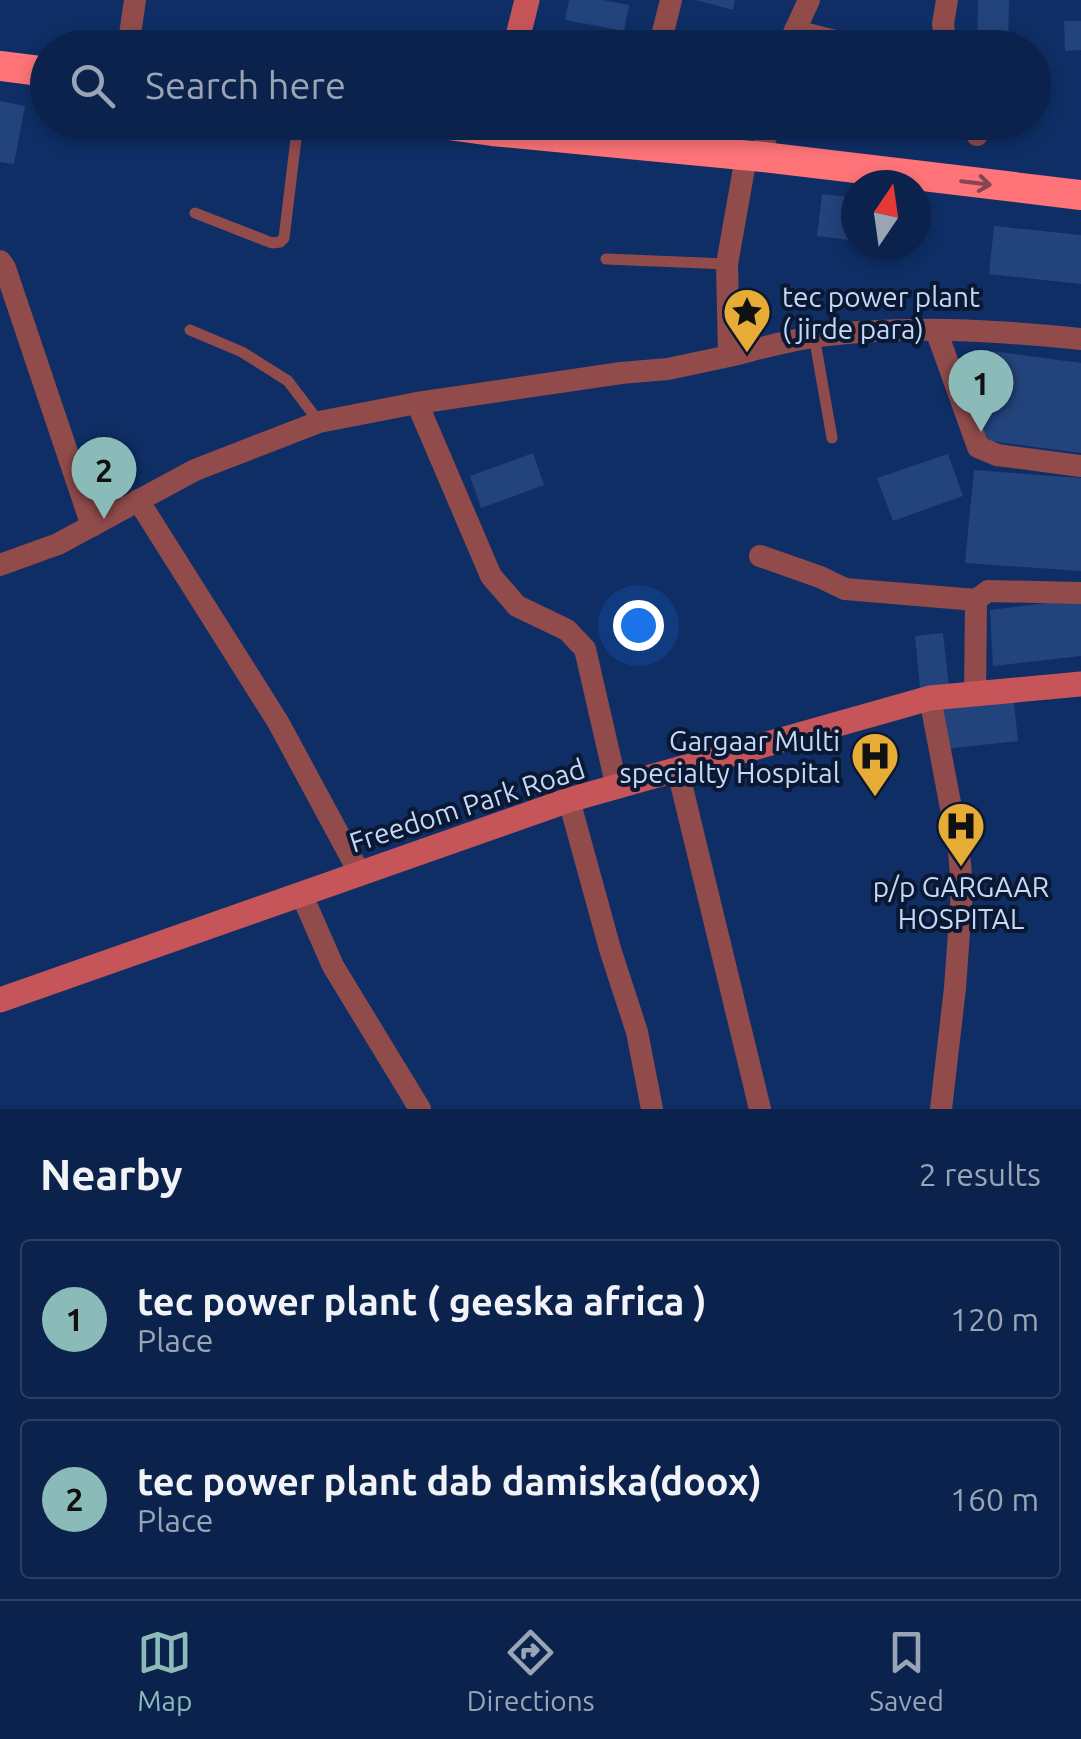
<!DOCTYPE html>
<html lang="en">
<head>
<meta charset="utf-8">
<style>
	body { margin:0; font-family:Ubuntu,sans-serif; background:#132a53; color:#f1f3f6 }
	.compass { position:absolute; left:841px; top:170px; width:90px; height:90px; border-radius:50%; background:#0a224c; box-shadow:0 5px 15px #0003; rotate:13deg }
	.you { position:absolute; left:638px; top:625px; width:35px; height:35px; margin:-25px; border:8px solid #fff; border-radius:50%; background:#1a73e8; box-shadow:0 0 0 15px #1a73e833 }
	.badge { display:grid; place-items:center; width:65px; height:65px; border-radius:50%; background:#8bbbb9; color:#111; font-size:32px; font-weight:700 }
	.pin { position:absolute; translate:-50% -82px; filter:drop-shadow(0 2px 5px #0008) }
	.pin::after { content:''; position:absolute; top:52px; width:35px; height:30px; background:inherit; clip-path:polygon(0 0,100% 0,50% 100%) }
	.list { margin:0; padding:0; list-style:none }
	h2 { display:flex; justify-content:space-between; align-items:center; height:130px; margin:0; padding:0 40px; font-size:42px }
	h2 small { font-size:32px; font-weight:400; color:#99a4b5 }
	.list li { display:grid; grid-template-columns:65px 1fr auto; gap:30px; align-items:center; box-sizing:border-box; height:160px; margin:0 20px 20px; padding:0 20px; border:2px solid #2a3f64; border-radius:10px }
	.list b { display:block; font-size:38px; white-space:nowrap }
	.list p { margin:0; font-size:32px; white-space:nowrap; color:#99a4b5 }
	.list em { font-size:32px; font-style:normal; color:#99a4b5 }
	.icon { flex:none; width:55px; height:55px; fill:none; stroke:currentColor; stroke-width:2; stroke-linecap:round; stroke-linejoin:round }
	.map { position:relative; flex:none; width:1081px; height:1109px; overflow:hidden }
	.search { position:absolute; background:#0a224c; box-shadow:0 5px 15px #0003; left:30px; right:30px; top:30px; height:110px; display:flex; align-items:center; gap:25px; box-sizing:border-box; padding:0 35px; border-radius:55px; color:#99a4b5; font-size:38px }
	.sheet { height:490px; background:#0a224c }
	nav { display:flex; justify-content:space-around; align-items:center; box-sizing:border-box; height:140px; border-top:2px solid #2a3f64; background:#0a224c; font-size:28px; color:#99a4b5 }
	nav a { display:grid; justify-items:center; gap:5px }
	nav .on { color:#8bbbb9 }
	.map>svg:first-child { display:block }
	.building { fill:#22437c }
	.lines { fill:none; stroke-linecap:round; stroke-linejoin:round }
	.lane { stroke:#914b4b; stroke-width:11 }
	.street { stroke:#914b4b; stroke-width:22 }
	.secondary { stroke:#c55559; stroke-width:25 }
	.highway { stroke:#fe7478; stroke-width:30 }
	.oneway { stroke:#844654 }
	.labels { text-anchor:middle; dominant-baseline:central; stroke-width:8; stroke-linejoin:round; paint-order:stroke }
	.poi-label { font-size:28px; fill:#c4d8fa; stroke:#0a1831; text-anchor:start }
	.street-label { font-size:28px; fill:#c4d8fa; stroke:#0a1831 }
</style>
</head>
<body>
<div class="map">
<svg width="1081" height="1109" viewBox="0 0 1081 1109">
	<rect width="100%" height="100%" fill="#0e2e65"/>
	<g class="building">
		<path d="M569 0H603L629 5 624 31 565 20Z"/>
		<path d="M695 0H735L733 10Z"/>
		<path d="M978 0H1009L1008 48H977Z"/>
		<path d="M1064 21H1081V50L1065 51Z"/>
		<path d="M0 101 25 106 14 164 0 162Z"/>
		<path d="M822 194 856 198V241L817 236Z"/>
		<path d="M994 226 1081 235V284L989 274Z"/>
		<path d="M993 351 1081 363V453L982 440Z"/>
		<path d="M533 453 544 485 481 508 470 476Z"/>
		<path d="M948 454 963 496 893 521 877 478Z"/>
		<path d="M974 470 1081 478V571L965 563Z"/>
		<path d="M1081 599V656L993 666 990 610Z"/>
		<path d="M943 633 949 686 920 689 915 636Z"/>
		<path d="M1013 693 1018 741 944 749 938 701Z"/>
	</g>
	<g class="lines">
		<g class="lane">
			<path d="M195 213 272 243 280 242 284 238 298 122"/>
			<path d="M606 259 727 264"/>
			<path d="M190 330 242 352 288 381 319 422"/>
			<path d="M814 336 832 438"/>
		</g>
		<g class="street">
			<path d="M795 31 863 48"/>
			<path d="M128 48 135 0"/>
			<path d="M659 48 671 0"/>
			<path d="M787 48 809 0"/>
			<path d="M946 48 943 24 947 0"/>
			<path d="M970 122 977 135"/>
			<path d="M763 157 767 122"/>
			<path d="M0 261 5 268 92 526"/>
			<path d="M936 330 978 447 997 455 1081 466"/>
			<path d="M729 356C758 349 789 340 819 336 905 325 995 330 1081 339"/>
			<path d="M417 403 491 576 517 606 567 630 585 649 617 788"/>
			<path d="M138 500 278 722 359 872"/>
			<path d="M760 556 820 577 845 589 976 600"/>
			<path d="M0 565 58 544 195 470 319 422 417 403 621 373 668 369 729 356 727 264 746 157"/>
			<path d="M975 694 976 600 988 591 1081 593"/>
			<path d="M930 698 959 850 962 890 955 988 941 1109"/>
			<path d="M678 771 760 1109"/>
			<path d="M569 800 610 949 637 1032 652 1109"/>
			<path d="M301 893 333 966 420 1109"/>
		</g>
		<g class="secondary">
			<path d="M515 48 527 0"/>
			<path d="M0 1000 569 800 930 698 1081 684"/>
		</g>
		<g class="highway">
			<path d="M0 66 48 72"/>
			<path d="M427 122 492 131 763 157 1081 195"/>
		</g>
	</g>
	<defs><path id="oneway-shaft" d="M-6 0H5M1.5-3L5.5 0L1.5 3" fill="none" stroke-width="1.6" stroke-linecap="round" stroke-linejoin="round" transform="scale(2.5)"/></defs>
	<use class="oneway" href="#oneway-shaft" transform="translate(976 183) rotate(7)"/>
	<defs>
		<g id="sight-pin" transform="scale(2.5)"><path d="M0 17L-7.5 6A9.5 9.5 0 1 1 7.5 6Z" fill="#e6ac36" stroke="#0a1831"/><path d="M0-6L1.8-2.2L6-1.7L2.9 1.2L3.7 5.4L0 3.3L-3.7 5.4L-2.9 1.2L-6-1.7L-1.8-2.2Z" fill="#111"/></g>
		<g id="hospital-pin" transform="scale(2.5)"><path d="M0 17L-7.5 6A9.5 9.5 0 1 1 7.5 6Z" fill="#e6ac36" stroke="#0a1831"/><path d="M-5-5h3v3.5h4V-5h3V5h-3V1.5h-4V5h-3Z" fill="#111"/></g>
	</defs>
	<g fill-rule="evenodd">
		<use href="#sight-pin" x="747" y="312"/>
		<use href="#hospital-pin" x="875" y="756"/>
		<use href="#hospital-pin" x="961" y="826"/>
	</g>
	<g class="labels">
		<g class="poi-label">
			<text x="782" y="296">tec power plant<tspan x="782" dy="32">( jirde para)</tspan></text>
			<text x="840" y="740" text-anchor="end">Gargaar Multi<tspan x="840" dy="32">specialty Hospital</tspan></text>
			<text x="961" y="886" text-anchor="middle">p/p GARGAAR<tspan x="961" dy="32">HOSPITAL</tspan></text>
		</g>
		<g class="street-label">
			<text transform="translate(467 805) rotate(-18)">Freedom Park Road</text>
		</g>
	</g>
</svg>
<svg class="compass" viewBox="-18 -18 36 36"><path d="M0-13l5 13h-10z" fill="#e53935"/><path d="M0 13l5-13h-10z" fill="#99a4b5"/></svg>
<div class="you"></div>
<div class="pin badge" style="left:981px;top:432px">1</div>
<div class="pin badge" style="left:104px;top:519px">2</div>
<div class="search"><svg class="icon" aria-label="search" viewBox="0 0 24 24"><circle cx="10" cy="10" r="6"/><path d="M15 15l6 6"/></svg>Search here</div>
</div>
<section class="sheet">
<h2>Nearby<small>2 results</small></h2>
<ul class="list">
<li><span class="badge">1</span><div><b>tec power plant ( geeska africa )</b><p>Place</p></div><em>120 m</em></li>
<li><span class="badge">2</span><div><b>tec power plant dab damiska(doox)</b><p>Place</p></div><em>160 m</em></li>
</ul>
</section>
<nav>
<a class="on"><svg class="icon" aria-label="map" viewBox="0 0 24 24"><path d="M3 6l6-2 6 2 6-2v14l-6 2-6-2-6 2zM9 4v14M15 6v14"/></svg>Map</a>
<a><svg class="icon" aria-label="directions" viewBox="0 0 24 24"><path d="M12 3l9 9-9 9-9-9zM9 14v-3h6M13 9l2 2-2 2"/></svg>Directions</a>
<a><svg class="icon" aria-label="saved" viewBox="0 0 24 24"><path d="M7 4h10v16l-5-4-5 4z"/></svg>Saved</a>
</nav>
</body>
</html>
